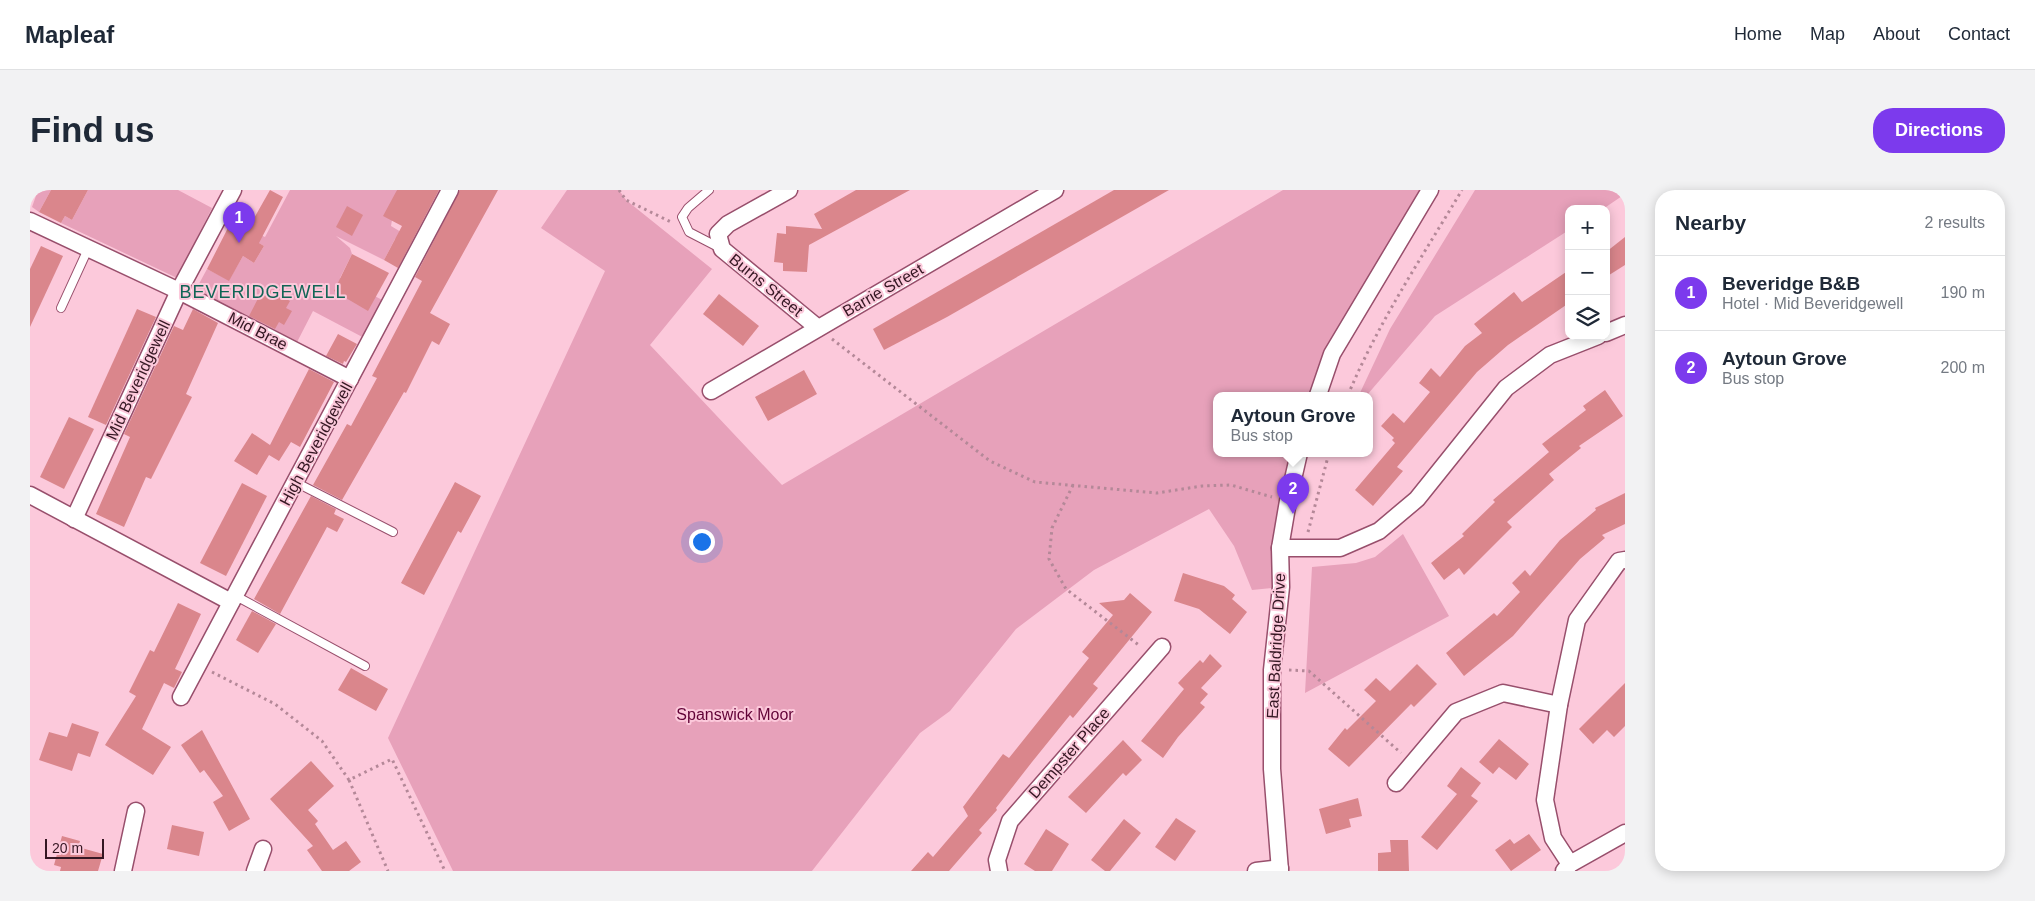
<!DOCTYPE html>
<html lang="en">
<head>
<meta charset="utf-8">
<style>
	body { margin:0; font-family:Helvetica,sans-serif; background:#f2f2f3; color:#1f2937 }
	.controls { position:absolute; right:15px; top:15px; display:grid; overflow:hidden; border-radius:10px; box-shadow:0 2px 12px #0003 }
	.controls button { width:45px; height:45px; display:grid; place-items:center; padding:0; border:0; border-bottom:1px solid #e0e1e3; background:#fff; color:#1f2937; font:25px sans-serif }
	.scale { position:absolute; left:15px; bottom:12px; width:59px; box-sizing:border-box; padding-left:5px; border:2px solid #351723; border-top:0; font-size:14px; line-height:18px; white-space:nowrap; color:#351723; -webkit-text-stroke:4px #fcc9db; paint-order:stroke }
	.you { position:absolute; left:671px; top:351px; width:18px; height:18px; margin:-12px; border:4px solid #fff; border-radius:50%; background:#1a73e8; box-shadow:0 0 0 8px #1a73e833 }
	.badge { display:grid; place-items:center; width:32px; height:32px; border-radius:50%; background:#7c3aed; color:#fff; font-size:16px; font-weight:700 }
	.pin { position:absolute; translate:-50% -41px; filter:drop-shadow(0 1px 2px #0008) }
	.pin::after { content:''; position:absolute; top:26px; width:18px; height:15px; background:inherit; clip-path:polygon(0 0,100% 0,50% 100%) }
	.popup { position:absolute; left:1183px; top:202px; width:160px; height:65px; box-sizing:border-box; display:grid; place-content:center; border-radius:10px; background:#fff; filter:drop-shadow(0 1px 4px #0005); font-size:16px; white-space:nowrap; color:#747a83 }
	.popup b { font-size:19px; color:#1f2937 }
	.popup::after { content:''; position:absolute; left:50%; top:100%; margin-left:-10px; border:10px solid transparent; border-top-color:#fff }
	.list { margin:0; padding:0; list-style:none }
	h2 { display:flex; justify-content:space-between; align-items:center; height:65px; margin:0; padding:0 20px; font-size:21px }
	h2 small { font-size:16px; font-weight:400; color:#747a83 }
	.list li { display:grid; grid-template-columns:32px 1fr auto; gap:15px; align-items:center; box-sizing:border-box; height:75px; padding:0 20px; border-top:1px solid #e0e1e3 }
	.list b { display:block; font-size:19px; white-space:nowrap }
	.list p { margin:0; font-size:16px; white-space:nowrap; color:#747a83 }
	.list em { font-size:16px; font-style:normal; color:#747a83 }
	.icon { flex:none; width:28px; height:28px; fill:none; stroke:currentColor; stroke-width:2; stroke-linecap:round; stroke-linejoin:round }
	.map { position:relative; flex:none; width:1595px; height:681px; overflow:hidden; border-radius:20px }
	header { display:flex; align-items:center; gap:30px; box-sizing:border-box; height:70px; padding:0 25px; background:#fff; border-bottom:1px solid #e0e1e3 }
	header strong { font-size:24px }
	nav { display:flex; gap:28px; margin-inline-start:auto; font-size:18px }
	.intro { display:flex; align-items:center; justify-content:space-between; box-sizing:border-box; height:120px; padding:0 30px }
	h1 { margin:0; font-size:35px }
	.button { padding:12px 22px; border-radius:20px; background:#7c3aed; color:#fff; font-size:18px; font-weight:700 }
	main { display:flex; gap:30px; padding:0 30px }
	aside { flex:1; background:#fff; border-radius:20px; box-shadow:0 2px 12px #0003 }
	.map>svg:first-child { display:block }
	.green { fill:#e7a1ba }
	.building { fill:#da868c }
	.lines { fill:none; stroke-linecap:round; stroke-linejoin:round }
	.lane-casing { stroke:#984f6c; stroke-width:10 }
	.street-casing { stroke:#984f6c; stroke-width:19 }
	.path { stroke:#b48898; stroke-width:3; stroke-dasharray:2.5 4; stroke-linecap:butt }
	.lane { stroke:#fff; stroke-width:8 }
	.street { stroke:#fff; stroke-width:16 }
	.labels { text-anchor:middle; dominant-baseline:central; stroke-width:4; stroke-linejoin:round; paint-order:stroke }
	.street-label { font-size:16px; fill:#351723; stroke:#fcc9db }
	.park-label { font-size:16px; fill:#620337; stroke:#fcc9db }
	.neighbourhood-label { font-size:18px; letter-spacing:1px; fill:#116555; stroke:#fcc9db }
</style>
</head>
<body>
<header>
<strong>Mapleaf</strong>
<nav><a>Home</a><a>Map</a><a>About</a><a>Contact</a></nav>
</header>
<div class="intro"><h1>Find us</h1><a class="button">Directions</a></div>
<main>
<div class="map">
<svg width="1595" height="681" viewBox="0 0 1595 681">
	<rect width="100%" height="100%" fill="#fcc9db"/>
	<g class="green">
		<path d="M8 0H21L9 22 2 17Z"/>
		<path d="M58 0H148L182 18 147 88 31 33 35 26 42 30Z"/>
		<path d="M260 0H367L361 36 376 45 365 49 354 70 306 46 320 58 322 64 310 88 360 114 340 151 283 121 265 156 164 103 177 79 199 90 213 66 224 73 234 56 222 49 226 43 235 47Z"/>
		<path d="M537 0H589L596 10 682 79 620 155 752 295 1253 0H1400L1288 205H1187V263H1269L1251 397 1222 400 1204 356 1179 319 1064 380 986 439 920 521 890 543 782 681H423L358 548 575 81 511 38Z"/>
		<path d="M1445 0H1595V4L1573 19H1539V40L1405 126 1337 205H1329L1360 139Z"/>
		<path d="M1373 344 1419 426 1275 503 1282 377 1326 373 1345 367Z"/>
	</g>
	<g class="building">
		<path d="M21 0H58L42 30 35 26 31 33 9 22Z"/>
		<path d="M240 0 253 7 229 53 234 56 224 73 213 66 199 91 177 79 202 30 218 39Z"/>
		<path d="M367 0H409L368 78 354 70 372 36 353 26Z"/>
		<path d="M430 0H468L400 123 420 134 409 155 402 151 376 203 374 202 312 310 283 295 317 234 321 236 347 188 342 186 392 91 385 87Z"/>
		<path d="M826 0H880L779 55 777 82 753 81V73L744 72 747 43 756 44V36L792 39 784 24Z"/>
		<path d="M1084 0H1139L917 127 854 160 843 139Z"/>
		<path d="M317 16 333 25 322 46 306 37Z"/>
		<path d="M1595 47V75L1576 87V62Z"/>
		<path d="M11 56 33 66 0 137V79Z"/>
		<path d="M322 64 359 83 338 121 304 101Z"/>
		<path d="M1539 80V113L1478 155 1447 182 1367 277 1373 281 1343 316 1325 300 1365 253 1362 250 1364 248 1351 236 1363 223 1374 233 1400 202 1389 193 1401 178 1410 187 1435 156 1452 143 1444 134 1484 102 1492 112Z"/>
		<path d="M234 97 260 111 256 118 262 121 254 135 249 132 245 139 219 126Z"/>
		<path d="M689 104 729 136 713 156 673 124Z"/>
		<path d="M107 119 126 127 76 235 58 227Z"/>
		<path d="M163 119 188 133 156 204 162 207 121 289 116 287 94 337 66 324 100 247 94 244 144 136 153 140Z"/>
		<path d="M308 144 327 154 316 172 314 171 313 174 296 166Z"/>
		<path d="M279 179 304 192 270 257 261 252 249 271 239 265 227 285 204 271 222 243 240 255Z"/>
		<path d="M774 180 787 204 738 231 725 207Z"/>
		<path d="M1575 200 1593 226 1549 256 1551 258 1519 284 1524 290 1477 332 1482 337 1434 385 1429 378 1414 390 1401 373 1434 346 1432 344 1465 312 1463 310 1519 262 1512 254 1556 220 1553 216Z"/>
		<path d="M39 227 64 239 34 299 10 287Z"/>
		<path d="M425 292 451 306 431 343 428 341 394 405 371 393Z"/>
		<path d="M212 293 237 306 196 386 170 373Z"/>
		<path d="M1595 303V334L1572 345 1575 348 1550 369 1483 446 1434 486 1416 463 1464 423 1467 426 1490 402 1482 393 1495 380 1500 386 1530 350 1566 320 1565 318Z"/>
		<path d="M281 306 306 319 304 324 314 329 307 342 297 337 250 424 224 409Z"/>
		<path d="M1153 383 1194 396 1205 405 1202 409 1217 422 1200 444 1169 419 1144 411Z"/>
		<path d="M1100 403 1122 422 1063 494 1068 498 1043 528 1040 525 1002 572 966 618 967 620 949 640 952 643 919 681H881L898 662 903 667 938 626 933 617 973 564 979 568 1059 468 1052 462 1083 425 1069 413 1094 410Z"/>
		<path d="M148 413 171 424 145 479 152 482 144 498 134 493 112 539 141 557 123 585 75 555 106 506 99 502 120 460 124 462Z"/>
		<path d="M222 421 246 434 228 463 206 450Z"/>
		<path d="M1180 464 1192 476 1171 498 1178 504 1170 513 1175 517 1148 547 1133 568 1111 551 1154 499 1148 493 1170 470 1173 473Z"/>
		<path d="M1387 474 1407 494 1384 517 1381 514 1319 577 1298 559 1315 538 1317 540 1346 511 1334 500 1346 488 1360 501Z"/>
		<path d="M321 478 358 499 346 521 308 500Z"/>
		<path d="M1595 493V536L1584 547 1577 540 1563 554 1549 539Z"/>
		<path d="M42 533 69 542 60 567 48 563 42 581 9 570 19 542 37 547Z"/>
		<path d="M172 540 220 629 199 641 183 612 193 606 174 580 170 583 151 555Z"/>
		<path d="M1469 549 1499 574 1486 590 1469 577 1463 584 1449 572Z"/>
		<path d="M1093 550 1112 570 1096 586 1093 583 1056 623 1038 607Z"/>
		<path d="M281 571 304 596 278 620 288 631 285 634 303 660 316 651 331 672 319 681H292L277 660 283 656 240 609Z"/>
		<path d="M1431 577 1451 593 1441 606 1448 611 1407 660 1391 647 1427 604 1417 596Z"/>
		<path d="M1328 608 1332 626 1319 629 1321 637 1296 644 1289 619Z"/>
		<path d="M1146 628 1166 641 1145 671 1125 657Z"/>
		<path d="M1094 629 1111 643 1080 681H1075L1061 670Z"/>
		<path d="M142 635 174 642 169 666 137 659Z"/>
		<path d="M1016 639 1039 654 1022 681H1005L994 674Z"/>
		<path d="M1499 644 1511 660 1481 681 1465 660 1480 649 1484 654Z"/>
		<path d="M32 646 50 651 48 657 73 664 68 681H30L31 677 24 675Z"/>
		<path d="M1360 650H1378L1379 681H1348V663L1361 662Z"/>
	</g>
	<g class="lines">
		<g class="lane-casing">
			<g id="lane">
				<path d="M679 0 658 18 652 27 659 42 690 58"/>
				<path d="M31 118 58 59"/>
				<path d="M265 292 363 342"/>
				<path d="M204 405 335 476"/>
			</g>
		</g>
		<g class="street-casing">
			<g id="street">
				<path d="M759 0 698 34 688 44 692 59 788 138"/>
				<path d="M0 31 149 101 320 189"/>
				<path d="M1576 143 1595 135"/>
				<path d="M681 201 1025 0"/>
				<path d="M1288 205 1302 164 1400 0"/>
				<path d="M0 305 201 412"/>
				<path d="M44 329 149 101 203 0"/>
				<path d="M1250 358H1310L1349 341 1387 309 1476 198 1520 165 1568 146"/>
				<path d="M151 507 420 0"/>
				<path d="M1366 593 1426 522 1473 503 1529 515"/>
				<path d="M1540 674 1523 648 1515 610 1529 515 1547 430 1589 371 1595 370"/>
				<path d="M93 681 106 621"/>
				<path d="M225 681 233 659"/>
				<path d="M969 681 967 670 980 631 1132 457"/>
				<path d="M1226 681 1250 678"/>
				<path d="M1250 681 1242 579V480L1251 397 1250 358 1258 311 1269 263"/>
				<path d="M1534 681 1540 674 1595 643"/>
			</g>
		</g>
		<g class="path">
			<path d="M589 0 596 10 641 32"/>
			<path d="M802 149 960 271 1005 292 1127 303 1172 296 1201 295 1242 307"/>
			<path d="M1318 205C1348 133 1392 67 1432 0"/>
			<path d="M1043 295 1022 338 1019 369 1036 399 1110 456"/>
			<path d="M1278 342 1299 263"/>
			<path d="M1259 480 1279 481 1371 563"/>
			<path d="M182 482 245 514 292 551 319 590 362 569 415 681"/>
			<path d="M319 590 358 681"/>
		</g>
		<use href="#lane" class="lane"/>
		<use href="#street" class="street"/>
	</g>
	<g class="labels">
		<g class="street-label">
			<text transform="translate(736 95) rotate(39)">Burns Street</text>
			<text transform="translate(853 100) rotate(-30)">Barrie Street</text>
			<text transform="translate(228 141) rotate(27)">Mid Brae</text>
			<text transform="translate(108 190) rotate(-65)">Mid Beveridgewell</text>
			<text transform="translate(286 254) rotate(-62)">High Beveridgewell</text>
			<text transform="translate(1246 456) rotate(-87)">East Baldridge Drive</text>
			<text transform="translate(1039 563) rotate(-49)">Dempster Place</text>
		</g>
		<g class="park-label">
			<text x="705" y="524">Spanswick Moor</text>
		</g>
		<g class="neighbourhood-label">
			<text x="233" y="102">BEVERIDGEWELL</text>
		</g>
	</g>
</svg>
<div class="controls">
<button>+</button>
<button>−</button>
<button><svg class="icon" aria-label="layers" viewBox="0 0 24 24"><path d="M12 4l9 5-9 5-9-5zM3 14l9 5 9-5"/></svg></button>
</div>
<div class="scale">20 m</div>
<div class="you"></div>
<div class="pin badge" style="left:209px;top:53px">1</div>
<div class="pin badge" style="left:1263px;top:324px">2</div>
<div class="popup"><b>Aytoun Grove</b>Bus stop</div>
</div>
<aside>
<h2>Nearby<small>2 results</small></h2>
<ul class="list">
<li><span class="badge">1</span><div><b>Beveridge B&amp;B</b><p>Hotel · Mid Beveridgewell</p></div><em>190 m</em></li>
<li><span class="badge">2</span><div><b>Aytoun Grove</b><p>Bus stop</p></div><em>200 m</em></li>
</ul>
</aside>
</main>
</body>
</html>
